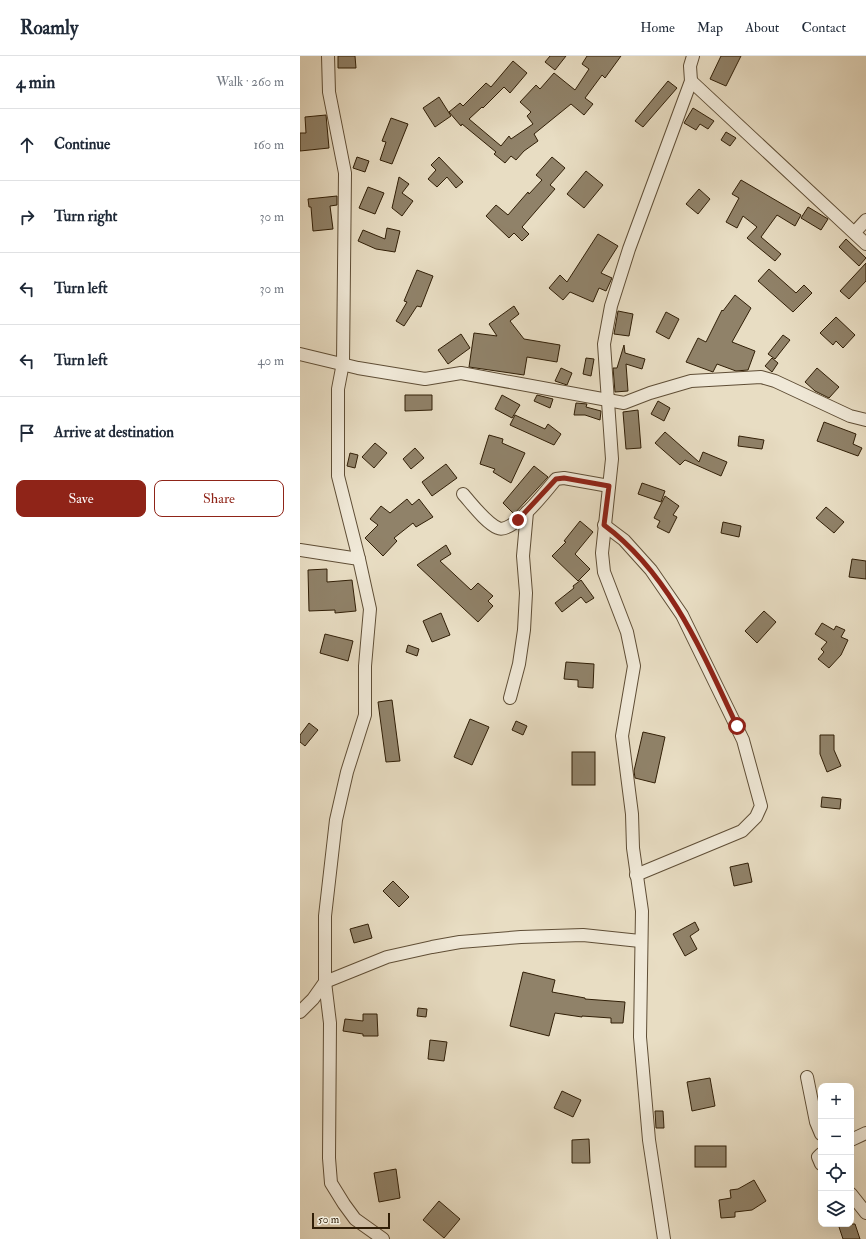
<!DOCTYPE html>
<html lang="en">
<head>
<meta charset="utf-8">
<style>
	body { margin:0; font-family:"IM FELL Double Pica",serif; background:#f6f6f7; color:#1f2937 }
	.controls { position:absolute; right:12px; bottom:12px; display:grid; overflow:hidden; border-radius:8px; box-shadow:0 4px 16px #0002 }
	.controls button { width:36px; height:36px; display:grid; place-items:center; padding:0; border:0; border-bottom:1px solid #e0e1e3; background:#fff; color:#1f2937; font:20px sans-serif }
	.scale { position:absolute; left:12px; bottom:10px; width:78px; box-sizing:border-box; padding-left:4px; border:2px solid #311f07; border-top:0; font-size:11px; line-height:14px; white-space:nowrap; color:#311f07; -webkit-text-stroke:3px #f0e9d8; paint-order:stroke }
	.stop { position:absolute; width:12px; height:12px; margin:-9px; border:3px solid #8f2418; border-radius:50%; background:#fff }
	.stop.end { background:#8f2418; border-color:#fff; box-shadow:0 1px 4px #0008 }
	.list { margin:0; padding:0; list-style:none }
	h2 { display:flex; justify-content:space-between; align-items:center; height:52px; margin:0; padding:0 16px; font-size:17px }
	h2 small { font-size:13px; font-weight:400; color:#747a83 }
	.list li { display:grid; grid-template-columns:26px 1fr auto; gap:12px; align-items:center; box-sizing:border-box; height:72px; padding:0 16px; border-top:1px solid #e0e1e3 }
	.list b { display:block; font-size:15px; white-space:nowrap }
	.list em { font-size:13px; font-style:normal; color:#747a83 }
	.actions { display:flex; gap:8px; padding:12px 16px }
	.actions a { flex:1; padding:9px 0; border:1px solid #8f2418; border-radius:8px; text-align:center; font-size:14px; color:#8f2418 }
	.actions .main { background:#8f2418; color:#fff }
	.icon { flex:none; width:22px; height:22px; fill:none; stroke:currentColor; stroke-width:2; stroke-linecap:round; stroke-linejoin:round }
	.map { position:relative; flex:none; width:566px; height:1183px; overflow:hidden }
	header { display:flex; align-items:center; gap:24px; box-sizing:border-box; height:56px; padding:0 20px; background:#fff; border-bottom:1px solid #e0e1e3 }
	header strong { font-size:19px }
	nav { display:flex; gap:22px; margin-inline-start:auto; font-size:14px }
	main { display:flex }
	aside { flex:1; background:#fff }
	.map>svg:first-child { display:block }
	.building { fill:#908269; stroke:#311f07 }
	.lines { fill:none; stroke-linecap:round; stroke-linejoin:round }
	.minor-casing { stroke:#5f4e36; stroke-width:14 }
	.minor { stroke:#f0e9d8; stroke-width:12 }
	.route { stroke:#8f2418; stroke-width:5 }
</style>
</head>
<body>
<header>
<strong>Roamly</strong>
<nav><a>Home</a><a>Map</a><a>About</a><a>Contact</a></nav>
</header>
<main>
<aside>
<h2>4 min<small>Walk · 260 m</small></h2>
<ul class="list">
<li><svg class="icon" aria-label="ahead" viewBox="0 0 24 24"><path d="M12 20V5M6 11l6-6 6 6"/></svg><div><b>Continue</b></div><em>160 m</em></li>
<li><svg class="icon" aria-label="right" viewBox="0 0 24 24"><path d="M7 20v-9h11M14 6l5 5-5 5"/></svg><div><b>Turn right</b></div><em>30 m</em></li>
<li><svg class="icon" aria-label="left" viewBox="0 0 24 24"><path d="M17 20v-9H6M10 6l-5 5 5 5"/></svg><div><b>Turn left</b></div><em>30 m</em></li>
<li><svg class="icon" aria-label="left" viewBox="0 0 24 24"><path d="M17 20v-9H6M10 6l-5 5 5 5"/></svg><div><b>Turn left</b></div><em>40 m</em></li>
<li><svg class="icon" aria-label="arrive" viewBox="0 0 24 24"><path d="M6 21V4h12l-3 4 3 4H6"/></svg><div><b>Arrive at destination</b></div></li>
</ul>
<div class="actions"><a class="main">Save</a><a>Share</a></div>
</aside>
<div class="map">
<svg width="566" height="1183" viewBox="0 0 566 1183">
	<rect width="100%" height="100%" fill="#e8ddc3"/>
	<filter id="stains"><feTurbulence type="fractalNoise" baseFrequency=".005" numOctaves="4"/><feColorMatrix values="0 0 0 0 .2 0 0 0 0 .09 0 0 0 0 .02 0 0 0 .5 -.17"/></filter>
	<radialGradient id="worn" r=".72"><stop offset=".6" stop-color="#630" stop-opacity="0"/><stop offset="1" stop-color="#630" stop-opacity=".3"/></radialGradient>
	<g class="building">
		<path d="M38 0H55L56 12H38Z"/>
		<path d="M250 0H266L255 14 245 6Z"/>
		<path d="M287 0H321L305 22 302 19 285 42 293 48 284 59 271 48 234 78 238 85 224 95 216 104 211 100 205 107 194 98 196 96 162 68 161 70 149 56 160 47 163 50 186 27 191 31 213 5 227 17 210 37 204 31 183 52 182 51 169 63 201 90 209 80 211 83 233 68 227 60 231 56 220 46 236 29 240 33 254 17 275 34 289 13 282 8Z"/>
		<path d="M421 0H441L426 30 410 23Z"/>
		<path d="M368 25 377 32 343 71 335 65Z"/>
		<path d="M139 41 151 60 135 71 123 52Z"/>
		<path d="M393 52 414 65 408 73 400 68 396 74 384 67Z"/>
		<path d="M26 59 29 92 0 95V77H6L5 61Z"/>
		<path d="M91 62 108 68 92 108 80 104 86 86 82 85Z"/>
		<path d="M426 76 436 82 430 90 421 84Z"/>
		<path d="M57 101 69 105 65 116 53 112Z"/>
		<path d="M139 101 163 126 156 132 147 121 137 131 128 123 136 114 131 109Z"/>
		<path d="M252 101 265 112 250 129 255 133 222 171 229 178 222 185 214 177 209 182 186 160 196 149 208 159 228 136 229 138 242 124 236 119Z"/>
		<path d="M286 115 303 129 284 152 267 138Z"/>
		<path d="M99 121 109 128 102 137 113 145 102 160 92 152Z"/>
		<path d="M441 124 501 159 495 170 477 159 461 181 481 198 475 205 447 182 457 171 443 160 437 172 426 166 439 142 432 138Z"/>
		<path d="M68 131 84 137 75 158 59 152Z"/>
		<path d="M399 133 410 143 398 158 386 148Z"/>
		<path d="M37 140V149L30 150 33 173 13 175 11 151H9L8 143Z"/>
		<path d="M508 151 528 163 521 174 501 162Z"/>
		<path d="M87 172 100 175 95 196 76 193 58 185 63 174 85 183Z"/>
		<path d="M298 178 318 190 301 217 312 222 306 235 299 232 293 246 270 236 263 244 249 232 260 219 267 226Z"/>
		<path d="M546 183 566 202 559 210 539 191Z"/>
		<path d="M566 207V225L549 243 540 235Z"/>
		<path d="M469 213 496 237 504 229 512 237 493 256 458 225Z"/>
		<path d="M117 214 133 220 121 251 117 250 104 270 96 265 107 246 104 245Z"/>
		<path d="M435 239 451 252 432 286 455 295 448 314 436 315 417 308 413 316 386 306 398 282 406 286 422 254 423 255Z"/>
		<path d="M214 250 219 258 210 265 224 283 260 289 257 306 227 301 224 319 169 311 174 277 197 280 189 268Z"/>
		<path d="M318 255 333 258 329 280 314 278Z"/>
		<path d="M366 256 379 263 369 283 356 276Z"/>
		<path d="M536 261 555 279 543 292 536 285 533 289 520 277Z"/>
		<path d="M161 278 170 292 148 308 138 294Z"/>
		<path d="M483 279 490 284 475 303 468 298Z"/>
		<path d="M324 289 325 297 345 303 342 313 326 308 328 335 315 336 313 312H317Z"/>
		<path d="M286 302 294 303 291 320 283 318Z"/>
		<path d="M472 302 478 307 472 316 465 310Z"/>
		<path d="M261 312 272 317 267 329 255 325Z"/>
		<path d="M517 312 539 331 529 342 515 335 505 326Z"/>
		<path d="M105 339H132V354L105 355Z"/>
		<path d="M202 339 220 349 212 362 195 353Z"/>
		<path d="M237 339 253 343 250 352 234 345Z"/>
		<path d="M358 345 370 352 364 365 351 358Z"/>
		<path d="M276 347 287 348 286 351 301 355 300 364 285 359H274Z"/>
		<path d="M338 354 341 392 326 393 323 356Z"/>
		<path d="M215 359 245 373 248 368 261 378 254 389 210 369Z"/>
		<path d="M524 366 556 378 553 388 562 392 558 400 517 385Z"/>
		<path d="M365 376 399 406 403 396 427 406 421 420 385 404 380 409 355 387Z"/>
		<path d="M189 379 203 383 202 387 225 397 211 427 193 416 195 413 180 408Z"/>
		<path d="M439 380 464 384 462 393 438 390Z"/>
		<path d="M75 387 87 397 74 412 62 401Z"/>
		<path d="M115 392 124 402 111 413 103 403Z"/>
		<path d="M50 397 58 399 55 412 47 410Z"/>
		<path d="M146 408 157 422 132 440 122 426Z"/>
		<path d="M234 410 248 421 214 458 203 447Z"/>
		<path d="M342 427 365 435 361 446 338 438Z"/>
		<path d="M365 440 379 450 373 459 377 461 369 477 357 471 360 465 354 462Z"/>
		<path d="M107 443 112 449 119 443 133 461 116 471 113 467 94 482 97 485 83 500 65 482 78 469 70 463 81 450 90 457Z"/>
		<path d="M526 451 544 466 534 477 516 462Z"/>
		<path d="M280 465 293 476 275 498 290 513 278 525 252 500 266 486 264 485Z"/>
		<path d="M423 466 441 470 439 481 421 477Z"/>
		<path d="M146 489 151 498 140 505 171 534 178 527 193 540 188 545 193 550 178 566 117 509Z"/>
		<path d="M552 503 566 505V523L549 521Z"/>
		<path d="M27 513V526L52 524 56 555 35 557V554L9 555 8 514Z"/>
		<path d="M281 524 294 542 286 547 281 541 262 556 255 547 274 532 273 530Z"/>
		<path d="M464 555 476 566 457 587 445 575Z"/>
		<path d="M141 557 150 579 132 586 123 565Z"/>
		<path d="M522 567 534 574 536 570 545 574 541 581 548 584 541 599 529 612 518 603 524 596 521 593 527 586 515 578Z"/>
		<path d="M25 578 53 585 48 605 20 597Z"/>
		<path d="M108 589 119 593 117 600 106 596Z"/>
		<path d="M266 606 294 608 293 632 278 631V624L264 623Z"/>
		<path d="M92 644 100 705 86 706 78 646Z"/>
		<path d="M170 663 189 671 172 709 154 701Z"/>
		<path d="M216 665 227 670 223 679 212 674Z"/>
		<path d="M9 667 18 674 5 690 0 686V679Z"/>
		<path d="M343 676 365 681 355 727 335 722 334 715Z"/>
		<path d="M520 679H534V694L541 710 527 716 520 698Z"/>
		<rect x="272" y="696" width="23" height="33"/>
		<path d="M522 741 541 743 540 753 521 751Z"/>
		<path d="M448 807 452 826 434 830 430 811Z"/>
		<path d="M93 825 109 841 99 851 83 835Z"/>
		<path d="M395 866 399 874 390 880 397 893 385 900 373 878Z"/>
		<path d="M68 868 72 882 54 887 50 873Z"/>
		<path d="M223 916 255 924 252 936 285 942V943L325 946 323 967H311V962L282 960V961L255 957 249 980 210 970Z"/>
		<path d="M118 952 127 953 126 961 117 960Z"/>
		<path d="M63 958H77L78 980H63V978L43 975 45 963 63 965Z"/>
		<path d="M130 984 147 986 144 1005 128 1003Z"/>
		<path d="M410 1022 415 1050 392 1055 387 1026Z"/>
		<path d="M262 1035 281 1044 273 1061 254 1052Z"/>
		<path d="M355 1055H363L364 1072H356Z"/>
		<path d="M289 1083 290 1107H272V1084Z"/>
		<rect x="395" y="1090" width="31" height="21"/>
		<path d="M96 1113 100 1142 79 1146 74 1117Z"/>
		<path d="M454 1124 466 1145 452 1154 435 1156V1161L421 1162 419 1144 431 1142 430 1134 438 1133Z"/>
		<path d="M139 1145 160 1163 144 1182 123 1164Z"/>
		<path d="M538 1168H555L560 1183H543Z"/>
	</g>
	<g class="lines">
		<g class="minor-casing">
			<g id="minor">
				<path d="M28 0 29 36 45 117 43 307 38 333V420L59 503 70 553 65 610V659L47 716 36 764 25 860V926L30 967 29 1102 31 1127 44 1148 55 1163 83 1183"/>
				<path d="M391 25 566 188"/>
				<path d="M555 176 566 164"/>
				<path d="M0 298 58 312 125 323 161 317 324 347 350 337 391 325 461 321 475 325 550 360 566 364"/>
				<path d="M163 438C172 448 186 467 198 472 212 479 247 434 256 423L264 422 309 430"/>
				<path d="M304 469 324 484 351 514 382 559 443 684 461 750 456 761 442 775 336 819"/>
				<path d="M0 494 59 503"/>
				<path d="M210 642 219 608 224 574 226 537 223 500 227 456"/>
				<path d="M0 956 13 943 25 926 87 901 132 891 160 886 221 881 283 879 340 885"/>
				<path d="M507 1021 516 1066 521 1078"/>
				<path d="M551 1084 566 1077"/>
				<path d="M521 1098 518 1101 521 1108"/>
				<path d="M551 1138 566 1157"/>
				<path d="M364 1183 349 1084 340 981 342 855 333 792 332 758 322 680 334 610 327 576 304 516 302 497 312 403 304 288 311 250 329 193 391 25 390 10 393 0"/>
			</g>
		</g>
		<use href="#minor" class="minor"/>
	</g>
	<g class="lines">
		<path class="route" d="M218 464 256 423 264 422 309 430 304 469C370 518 403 598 437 670"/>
	</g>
	<rect width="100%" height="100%" filter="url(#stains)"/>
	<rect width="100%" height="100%" fill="url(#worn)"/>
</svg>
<div class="controls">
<button>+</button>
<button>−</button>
<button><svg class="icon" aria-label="locate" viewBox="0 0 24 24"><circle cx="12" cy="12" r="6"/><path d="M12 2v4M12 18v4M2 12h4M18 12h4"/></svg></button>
<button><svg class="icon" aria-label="layers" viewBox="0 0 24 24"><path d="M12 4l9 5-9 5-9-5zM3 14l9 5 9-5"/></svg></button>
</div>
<div class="scale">50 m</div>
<div class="stop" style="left:437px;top:670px"></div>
<div class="stop end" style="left:218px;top:464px"></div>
</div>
</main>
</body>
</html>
